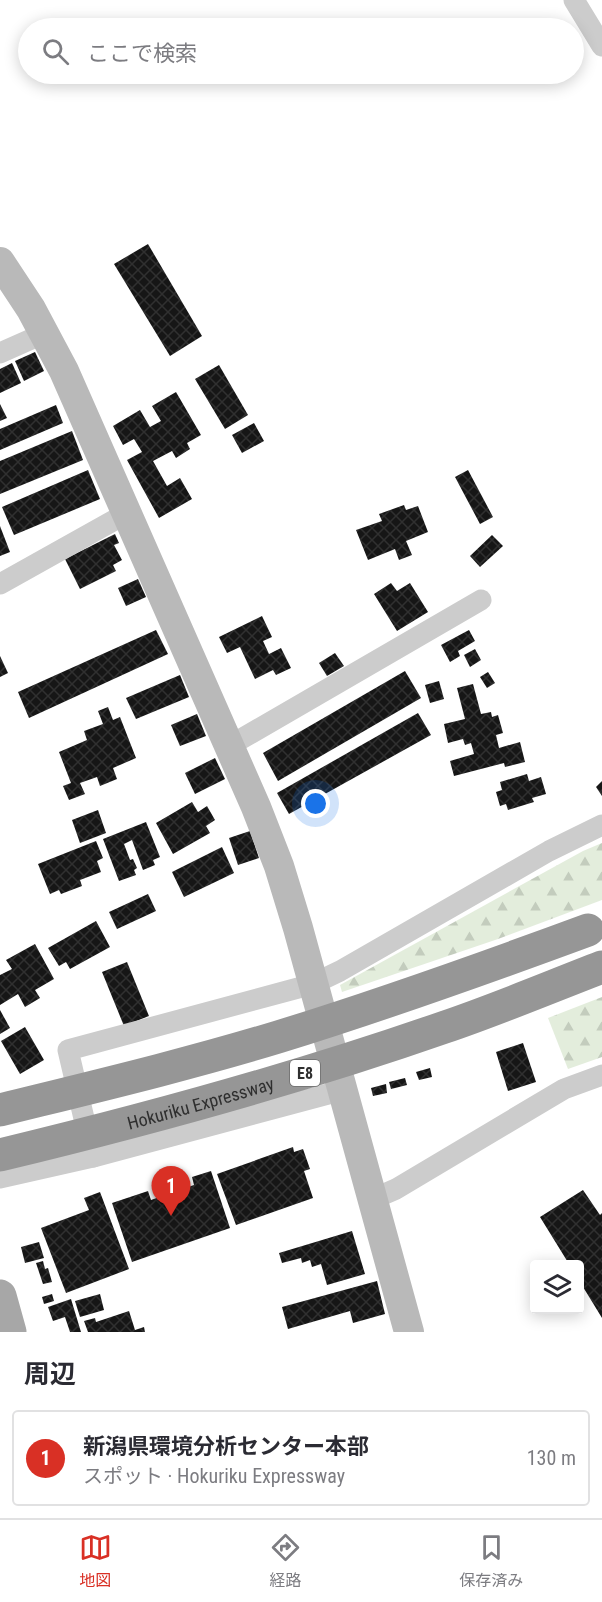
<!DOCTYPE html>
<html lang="ja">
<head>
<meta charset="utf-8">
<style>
	body { margin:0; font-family:"Roboto Condensed","Noto Sans JP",sans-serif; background:#f2f2f3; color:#2b2b33 }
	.controls { position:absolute; right:18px; bottom:18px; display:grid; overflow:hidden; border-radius:6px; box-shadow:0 3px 15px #0003 }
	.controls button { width:54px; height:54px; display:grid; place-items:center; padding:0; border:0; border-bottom:2px solid #e1e1e2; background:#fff; color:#2b2b33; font:30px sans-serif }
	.you { position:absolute; left:316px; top:804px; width:21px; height:21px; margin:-15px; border:4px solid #fff; border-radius:50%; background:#1a73e8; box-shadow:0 0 0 9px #1a73e833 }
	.badge { display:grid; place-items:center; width:39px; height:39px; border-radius:50%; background:#d93025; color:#fff; font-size:20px; font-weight:700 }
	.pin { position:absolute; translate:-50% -50px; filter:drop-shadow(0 2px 3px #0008) }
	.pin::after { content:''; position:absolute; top:32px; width:21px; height:18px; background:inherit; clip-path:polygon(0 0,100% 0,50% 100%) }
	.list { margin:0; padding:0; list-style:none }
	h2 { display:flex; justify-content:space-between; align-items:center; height:78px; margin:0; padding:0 24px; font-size:26px }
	h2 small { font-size:20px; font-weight:400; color:#7c7c81 }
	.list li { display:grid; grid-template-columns:39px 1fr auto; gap:18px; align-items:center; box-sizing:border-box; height:96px; margin:0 12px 12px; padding:0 12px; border:2px solid #e1e1e2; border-radius:6px }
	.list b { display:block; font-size:22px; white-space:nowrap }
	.list p { margin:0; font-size:20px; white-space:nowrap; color:#7c7c81 }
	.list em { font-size:20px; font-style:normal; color:#7c7c81 }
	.icon { flex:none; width:33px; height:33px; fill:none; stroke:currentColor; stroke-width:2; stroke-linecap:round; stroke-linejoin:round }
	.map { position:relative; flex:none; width:602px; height:1332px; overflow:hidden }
	.search { position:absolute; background:#fff; box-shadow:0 3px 15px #0003; left:18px; right:18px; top:18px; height:66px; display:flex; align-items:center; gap:15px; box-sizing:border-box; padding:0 21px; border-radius:33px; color:#7c7c81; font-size:22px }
	.sheet { height:186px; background:#fff }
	nav { display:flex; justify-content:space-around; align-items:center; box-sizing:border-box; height:84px; border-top:2px solid #e1e1e2; background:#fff; font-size:16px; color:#7c7c81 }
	nav a { display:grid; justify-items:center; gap:3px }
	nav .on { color:#d93025 }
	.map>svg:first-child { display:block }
	.forest { fill:url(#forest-firs) }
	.building { fill:url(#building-cross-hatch) }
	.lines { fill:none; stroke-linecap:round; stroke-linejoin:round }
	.street { stroke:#ccc; stroke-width:21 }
	.secondary { stroke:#b9b9b9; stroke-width:30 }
	.primary { stroke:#a7a7a7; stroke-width:33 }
	.highway-bridge { stroke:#969696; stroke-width:33 }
	.labels { text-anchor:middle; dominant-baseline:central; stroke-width:6; stroke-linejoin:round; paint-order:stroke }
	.shield { fill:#fff; stroke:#6d6d6d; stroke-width:1.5 }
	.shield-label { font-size:16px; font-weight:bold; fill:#2f2f2f }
	.street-label { font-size:18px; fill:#2f2f2f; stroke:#fff }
</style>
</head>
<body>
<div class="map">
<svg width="602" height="1332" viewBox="0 0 602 1332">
	<defs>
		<pattern id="forest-firs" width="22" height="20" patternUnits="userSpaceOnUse" patternTransform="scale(1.5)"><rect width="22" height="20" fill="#e3eddc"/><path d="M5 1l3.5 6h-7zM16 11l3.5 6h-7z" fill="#c3ccbd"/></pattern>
		<pattern id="building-cross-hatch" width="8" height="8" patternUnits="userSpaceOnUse" patternTransform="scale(1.5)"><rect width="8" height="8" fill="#161616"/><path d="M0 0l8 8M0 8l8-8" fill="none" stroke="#303030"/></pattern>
	</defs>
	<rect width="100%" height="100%" fill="#fff"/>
	<g class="forest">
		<path d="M602 843V900L498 939 342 992 340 985 583 851Z"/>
		<path d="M602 997V1057L568 1069 548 1018Z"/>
	</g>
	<g class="building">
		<path d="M148 244 202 336 170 356 114 264Z"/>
		<path d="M35 352 44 371 24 381 15 361Z"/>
		<path d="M12 363 21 383 0 393V369Z"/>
		<path d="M219 365 248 415 225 429 195 379Z"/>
		<path d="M176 392 201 435 187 443 190 449 176 458 172 451 153 461 167 486 180 478 192 499 159 518 127 460 142 452 134 439 123 445 113 426 140 410 150 427 161 421 152 406Z"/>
		<path d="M0 404 7 418 0 421Z"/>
		<path d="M56 405 63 423 0 450V429Z"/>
		<path d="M254 423 264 441 242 453 232 435Z"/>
		<path d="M72 431 83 460 0 494V461Z"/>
		<path d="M88 470 100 499 14 535 2 507Z"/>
		<path d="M468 470 493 517 480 524 455 477Z"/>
		<path d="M404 505 406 510 418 506 428 532 406 541 412 555 399 560 395 549 368 560 356 530 382 521 379 514Z"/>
		<path d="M0 526 10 552 0 556Z"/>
		<path d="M115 534 119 543 114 545 122 560 113 565 116 571 80 589 65 559Z"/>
		<path d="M492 535 503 546 480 567 470 556Z"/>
		<path d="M138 579 146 597 126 606 118 588Z"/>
		<path d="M391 583 397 591 410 583 428 612 397 631 374 594Z"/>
		<path d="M262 616 272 637 263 641 269 654 281 648 291 668 276 675 273 670 255 679 240 647 227 653 219 637Z"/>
		<path d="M156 630 168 654 29 718 18 692Z"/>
		<path d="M469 630 475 641 458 651 460 656 450 662 441 645Z"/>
		<path d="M475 649 481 660 470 667 464 655Z"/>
		<path d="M335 653 344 666 327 676 319 663Z"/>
		<path d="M0 656 8 673 0 677Z"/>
		<path d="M405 671 421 698 278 781 263 753Z"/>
		<path d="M488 672 495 683 487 688 480 677Z"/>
		<path d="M180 675 189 697 136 719 126 698Z"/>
		<path d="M439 681 444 699 430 703 425 685Z"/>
		<path d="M473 684 481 714 491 712 492 717 498 715 503 733 496 735 499 748 520 742 525 762 505 767 504 763 454 776 450 761 474 754 471 743 465 745 463 739 448 743 444 724 465 719 457 688Z"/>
		<path d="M108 707 113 720 120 717 136 758 113 768 117 779 100 786 97 777 80 783 85 794 69 800 63 786 71 783 59 752 87 740 84 731 103 724 98 711Z"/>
		<path d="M418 713 431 735 289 814 277 793Z"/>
		<path d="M197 714 206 736 180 746 171 725Z"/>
		<path d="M215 758 225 779 195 794 185 773Z"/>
		<path d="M527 774 529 781 541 777 546 794 532 798 534 802 508 810 506 804 500 806 496 792 502 790 500 782Z"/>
		<path d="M602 781V796L596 787Z"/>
		<path d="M192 802 198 812 207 806 215 820 206 826 210 833 173 854 156 823Z"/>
		<path d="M98 810 106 833 80 843 72 820Z"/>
		<path d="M146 822 160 857 153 860 155 865 143 870 132 840 124 844 130 860 133 859 137 868 134 870 136 875 119 881 103 839Z"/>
		<path d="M250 831 259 858 238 865 229 838Z"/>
		<path d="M96 841 103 858 97 861 101 872 80 880 82 886 61 894 59 890 50 894 38 864Z"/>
		<path d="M222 847 234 873 184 897 172 872Z"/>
		<path d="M148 894 156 911 117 929 109 912Z"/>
		<path d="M96 921 110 947 70 969 66 962 59 966 48 948Z"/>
		<path d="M35 944 54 979 35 990 40 998 25 1007 18 994 0 1005V975L12 969 6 960Z"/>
		<path d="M127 962 149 1016 124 1026 102 972Z"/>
		<path d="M0 1010 10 1028 0 1034Z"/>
		<path d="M25 1027 44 1060 20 1074 1 1041Z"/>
		<path d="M523 1043 536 1082 508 1091 496 1052Z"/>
		<path d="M430 1068 432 1077 419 1080 416 1072Z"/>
		<path d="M405 1078 407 1085 391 1089 389 1082Z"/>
		<path d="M386 1084 387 1093 373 1096 371 1088Z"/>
		<path d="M293 1147 294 1152 303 1149 310 1169 304 1171 313 1198 236 1225 217 1174Z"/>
		<path d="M211 1171 230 1228 132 1262 112 1203 148 1191 151 1200 194 1185 192 1177Z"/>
		<path d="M583 1190 600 1215 602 1213V1318L580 1282V1264H569L540 1217Z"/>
		<path d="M100 1192 129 1269 66 1293 41 1228 89 1210 84 1198Z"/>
		<path d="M352 1231 365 1274 327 1285 321 1264 312 1267 310 1260 302 1263 301 1258 282 1263 279 1253Z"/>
		<path d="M39 1242 44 1258 25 1263 21 1247Z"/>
		<path d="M43 1261 45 1269 48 1268 52 1282 43 1284 36 1263Z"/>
		<path d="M377 1281 385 1314 353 1323 350 1311 288 1329 282 1307Z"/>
		<path d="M52 1294 54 1301 44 1304 42 1297Z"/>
		<path d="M100 1294 104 1310 80 1317 75 1301Z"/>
		<path d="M71 1299 81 1332H70L65 1317 53 1321 48 1307Z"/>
		<path d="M129 1311 135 1330 144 1327 145 1332H88L84 1321 95 1318 96 1322Z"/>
	</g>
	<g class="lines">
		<g class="street">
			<path d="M574 0 602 46"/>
			<path d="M0 353 45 333"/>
			<path d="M0 584 127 513"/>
			<path d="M229 746 481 600"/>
			<path d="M93 1157 68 1050 313 984 340 971 549 851 602 825"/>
			<path d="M0 1178 93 1157 343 1090"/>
			<path d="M373 1199 396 1189 564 1089 602 1075"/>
		</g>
		<path class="secondary" d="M0 262 31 309 64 371 256 807 279 866 298 928 409 1332"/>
		<path class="primary" d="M0 1296 10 1332"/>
		<g class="highway-bridge">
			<path d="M0 1110C93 1087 186 1065 278 1037 382 1005 485 968 588 930"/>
			<path id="s1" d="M0 1155C150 1119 299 1078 445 1027 498 1009 550 987 602 967"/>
		</g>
	</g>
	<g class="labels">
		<rect class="shield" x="290" y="1060" width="30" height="26" rx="4.5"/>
		<g class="shield-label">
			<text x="305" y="1073">E8</text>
		</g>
		<g class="street-label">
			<text stroke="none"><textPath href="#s1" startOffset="207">Hokuriku Expressway</textPath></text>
		</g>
	</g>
</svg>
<div class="controls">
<button><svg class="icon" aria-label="layers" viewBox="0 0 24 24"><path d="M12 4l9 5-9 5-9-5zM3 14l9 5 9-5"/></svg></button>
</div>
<div class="you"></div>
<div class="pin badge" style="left:171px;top:1216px">1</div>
<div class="search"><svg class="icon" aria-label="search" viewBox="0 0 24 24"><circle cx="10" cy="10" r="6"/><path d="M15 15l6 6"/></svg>ここで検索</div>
</div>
<section class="sheet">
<h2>周辺<small></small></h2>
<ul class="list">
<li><span class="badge">1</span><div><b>新潟県環境分析センター本部</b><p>スポット · Hokuriku Expressway</p></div><em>130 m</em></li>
</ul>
</section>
<nav>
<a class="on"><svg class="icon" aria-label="map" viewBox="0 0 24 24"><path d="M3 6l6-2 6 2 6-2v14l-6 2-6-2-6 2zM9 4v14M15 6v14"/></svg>地図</a>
<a><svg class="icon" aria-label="directions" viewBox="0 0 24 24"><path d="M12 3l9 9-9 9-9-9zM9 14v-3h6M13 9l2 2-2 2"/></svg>経路</a>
<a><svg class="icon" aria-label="saved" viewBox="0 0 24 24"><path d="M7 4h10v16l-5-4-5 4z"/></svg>保存済み</a>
</nav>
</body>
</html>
